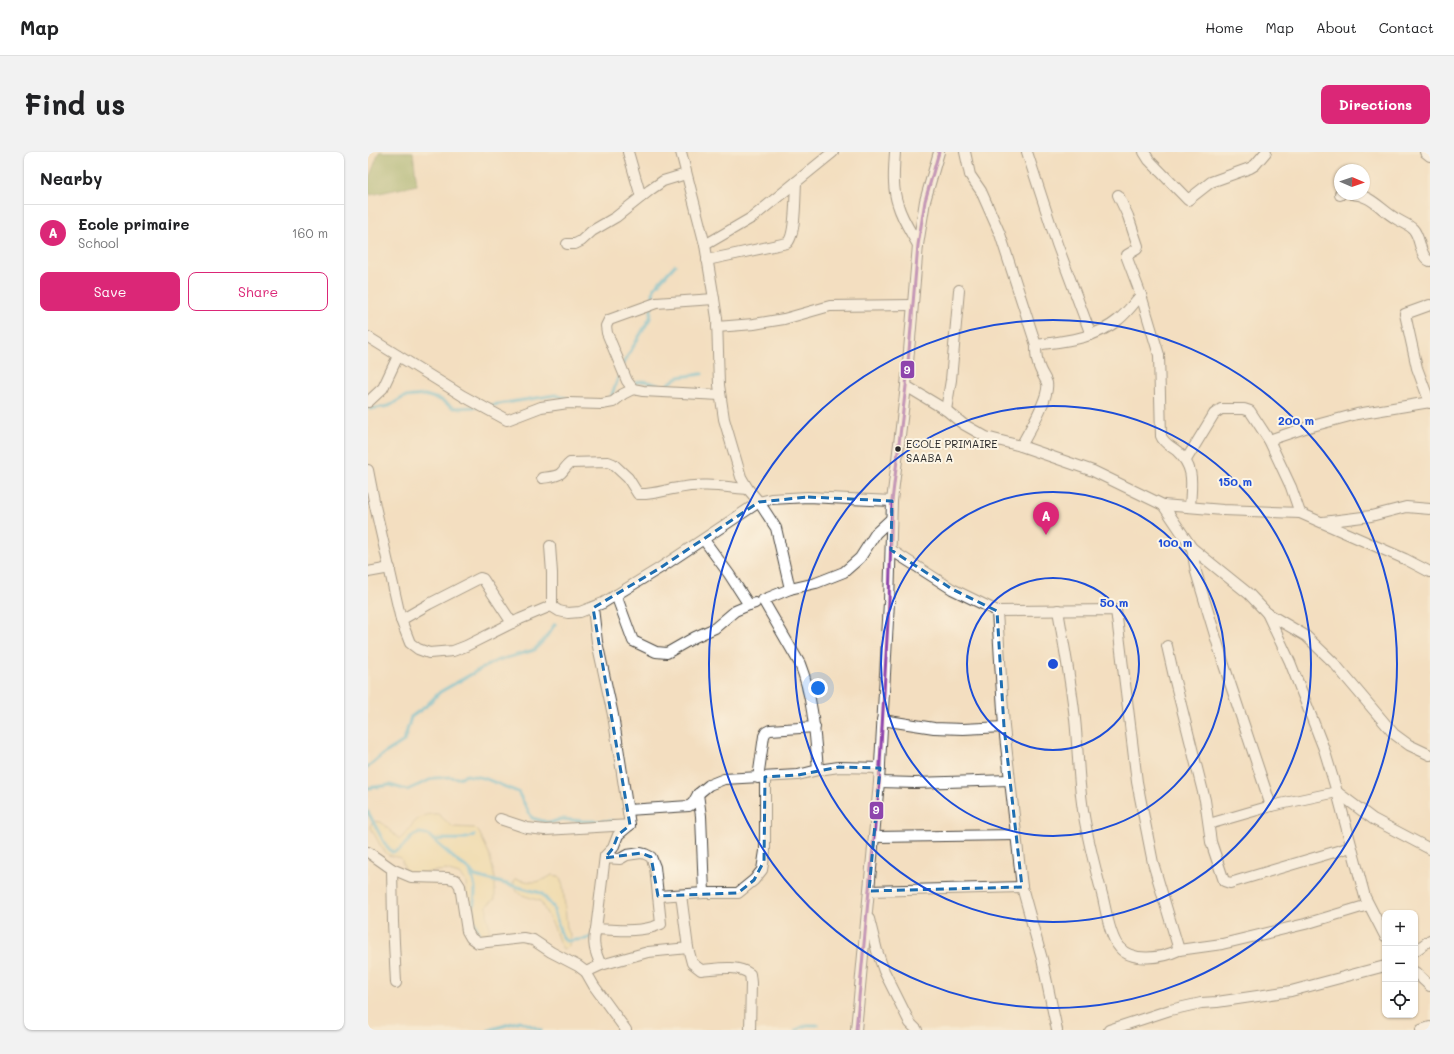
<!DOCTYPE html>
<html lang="en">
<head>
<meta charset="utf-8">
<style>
	body { margin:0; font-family:Mali,sans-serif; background:#f2f2f2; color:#202124 }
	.controls { position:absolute; right:12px; bottom:12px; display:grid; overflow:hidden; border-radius:8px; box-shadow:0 1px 3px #0004 }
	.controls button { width:36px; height:36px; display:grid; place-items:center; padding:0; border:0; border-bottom:1px solid #e0e0e0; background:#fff; color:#202124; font:20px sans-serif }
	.compass { position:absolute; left:966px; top:12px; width:36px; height:36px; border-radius:50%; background:#fff; box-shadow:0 1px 3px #0004; rotate:92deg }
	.you { position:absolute; left:450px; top:536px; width:14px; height:14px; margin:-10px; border:3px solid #fff; border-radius:50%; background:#1a73e8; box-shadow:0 0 0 6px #1a73e833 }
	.badge { display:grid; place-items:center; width:26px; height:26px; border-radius:50%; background:#db2777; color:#fff; font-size:13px; font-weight:700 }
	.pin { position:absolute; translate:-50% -33px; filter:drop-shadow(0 1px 2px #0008) }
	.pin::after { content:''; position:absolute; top:21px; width:14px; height:12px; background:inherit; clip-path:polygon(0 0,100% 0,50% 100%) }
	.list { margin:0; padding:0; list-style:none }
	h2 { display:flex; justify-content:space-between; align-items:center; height:52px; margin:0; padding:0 16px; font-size:17px }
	h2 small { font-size:13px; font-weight:400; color:#757577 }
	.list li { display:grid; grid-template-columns:26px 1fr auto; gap:12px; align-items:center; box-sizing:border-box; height:56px; padding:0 16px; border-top:1px solid #e0e0e0 }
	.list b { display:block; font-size:15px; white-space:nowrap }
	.list p { margin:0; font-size:13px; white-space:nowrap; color:#757577 }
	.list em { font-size:13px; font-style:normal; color:#757577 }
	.actions { display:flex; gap:8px; padding:12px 16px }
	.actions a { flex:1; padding:9px 0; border:1px solid #db2777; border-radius:8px; text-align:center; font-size:14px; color:#db2777 }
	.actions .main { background:#db2777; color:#fff }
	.icon { flex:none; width:22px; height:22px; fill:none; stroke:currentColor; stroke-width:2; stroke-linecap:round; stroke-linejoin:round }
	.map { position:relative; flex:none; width:1062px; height:878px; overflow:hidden; border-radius:8px }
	header { display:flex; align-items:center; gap:24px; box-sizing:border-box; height:56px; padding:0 20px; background:#fff; border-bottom:1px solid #e0e0e0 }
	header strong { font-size:19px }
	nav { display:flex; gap:22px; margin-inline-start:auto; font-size:14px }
	.intro { display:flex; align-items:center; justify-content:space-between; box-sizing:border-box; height:96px; padding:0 24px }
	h1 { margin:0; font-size:28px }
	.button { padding:10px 18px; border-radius:8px; background:#db2777; color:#fff; font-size:14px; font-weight:700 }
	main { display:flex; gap:24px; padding:0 24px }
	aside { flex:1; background:#fff; border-radius:8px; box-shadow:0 1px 3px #0004 }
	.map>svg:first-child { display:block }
	.forest { fill:#8ca95b; stroke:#5c6a43 }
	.sand { fill:#eeda9e; stroke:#8c8264 }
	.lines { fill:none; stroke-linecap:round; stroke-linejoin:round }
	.stream { stroke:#55b7d4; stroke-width:3.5 }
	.minor-casing { stroke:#494641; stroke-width:12 }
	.minor { stroke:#fff; stroke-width:10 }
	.bus-1-casing { stroke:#fcf5e5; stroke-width:6 }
	.bus-1 { stroke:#8e44ad; stroke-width:3 }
	.marked { fill:none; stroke:#1f6fb2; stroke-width:3; stroke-dasharray:8 5; stroke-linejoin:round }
	.ring { fill:none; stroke:#1d4ed8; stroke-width:2 }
	.bus-dot { fill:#2b2b2b; stroke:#fcf5e5; stroke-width:1.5 }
	.labels { text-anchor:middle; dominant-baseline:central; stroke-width:4; stroke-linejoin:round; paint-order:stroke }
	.bus-label { font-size:11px; fill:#2b2b2b; stroke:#fcf5e5; text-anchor:start }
	.centre { fill:#1d4ed8; stroke:#fcf5e5; stroke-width:2 }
	.ring-label { font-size:12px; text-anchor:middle; font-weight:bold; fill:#1d4ed8; stroke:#fcf5e5; stroke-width:4; stroke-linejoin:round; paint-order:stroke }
	.line-badge { stroke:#fcf5e5; stroke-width:1.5 }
	.badge-label { font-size:11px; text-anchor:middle; font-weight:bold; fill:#fff }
</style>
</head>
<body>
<header>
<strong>Map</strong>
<nav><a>Home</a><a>Map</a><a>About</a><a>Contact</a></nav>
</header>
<div class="intro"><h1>Find us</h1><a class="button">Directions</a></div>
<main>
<aside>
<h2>Nearby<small></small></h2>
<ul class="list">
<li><span class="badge">A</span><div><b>Ecole primaire</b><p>School</p></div><em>160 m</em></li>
</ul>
<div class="actions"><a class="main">Save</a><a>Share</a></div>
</aside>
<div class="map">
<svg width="1062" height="878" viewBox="0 0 1062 878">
	<rect width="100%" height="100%" fill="#fcf5e5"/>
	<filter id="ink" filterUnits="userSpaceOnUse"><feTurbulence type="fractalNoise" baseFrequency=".025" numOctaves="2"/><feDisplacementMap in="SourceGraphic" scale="8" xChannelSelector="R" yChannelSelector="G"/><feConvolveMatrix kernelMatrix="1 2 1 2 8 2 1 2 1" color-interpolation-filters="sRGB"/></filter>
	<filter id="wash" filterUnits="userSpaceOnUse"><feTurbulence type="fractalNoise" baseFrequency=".012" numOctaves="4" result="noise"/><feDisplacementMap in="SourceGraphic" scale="16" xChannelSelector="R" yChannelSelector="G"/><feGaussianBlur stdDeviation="0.9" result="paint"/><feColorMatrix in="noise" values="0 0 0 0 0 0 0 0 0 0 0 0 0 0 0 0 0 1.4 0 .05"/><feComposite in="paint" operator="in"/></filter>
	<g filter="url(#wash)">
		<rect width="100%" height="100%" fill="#f3dec0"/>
		<path class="forest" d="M11 0H45L49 33 3 43 0 41V29Z"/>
		<g class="sand">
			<path d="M63 662H70L85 675 107 676 111 680 121 701 127 726V747L119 753V765L122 776 119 782 109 784 104 780 100 768 98 730 91 722 78 718 45 722 37 718 33 706 20 703 13 695 2 674 5 669 13 670 29 685 32 687C44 677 45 664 63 662Z"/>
			<path d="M184 723 191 724 195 734 199 776 202 783 201 795 195 797 191 790 186 775 172 749 151 742 145 734 147 727C165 730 168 733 184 723Z"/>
		</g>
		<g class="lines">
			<g class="stream">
				<path d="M255 212 282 166 286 136 307 113"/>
				<path d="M264 234C271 224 286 232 296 235L310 225 334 222"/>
				<path d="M243 245 253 218"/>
				<path d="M118 254 187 243 201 247"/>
				<path d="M2 257 21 254 36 245 57 243 73 248 86 256 110 255"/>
				<path d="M0 615 14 603 36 589 43 565 58 554 72 540 109 519 128 509 166 498 176 488 187 472"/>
				<path d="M0 636 22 633 39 638 66 626 82 625 90 626 99 623 116 626 150 640 164 666 182 671 193 667 215 669H246"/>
				<path d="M0 660 17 692 24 700 31 698 46 683 52 681 59 682 88 708 102 718 107 724 173 741 185 755 194 785 198 789 218 787 225 784"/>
				<path d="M65 688C79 685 93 691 106 683"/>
				<path d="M102 719C104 725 107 732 107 738 107 757 100 762 111 780"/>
				<path d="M121 878 152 869 173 878"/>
				<path d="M428 878 439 873H449"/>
			</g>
		</g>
	</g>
	<g filter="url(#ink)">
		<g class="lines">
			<g class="minor-casing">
				<g id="minor">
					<path d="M260 0 273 45"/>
					<path d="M313 0 337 93 346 147 349 166 351 233 356 267 373 325 380 337 391 350 408 376 422 437 395 448 432 512C445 545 447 582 450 618L471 615 512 616"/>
					<path d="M527 0C526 17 524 36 530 53 534 67 543 80 550 93"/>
					<path d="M597 0 602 23 613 39 632 82 668 193C668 201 668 209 672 217 674 222 677 226 679 231 682 245 660 281 653 294"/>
					<path d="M659 0 689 92 723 183"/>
					<path d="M776 0 781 8 820 48 843 30 882 16 887 13 898 0"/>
					<path d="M1057 0 1062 4"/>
					<path d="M984 42C1003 43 1012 57 1027 66 1033 70 1040 72 1045 77 1053 85 1051 105 1062 109"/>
					<path d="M972 43V42"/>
					<path d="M199 92H207L213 89 224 79 248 65 282 38 295 29 318 22"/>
					<path d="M337 93 385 65 465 0"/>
					<path d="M339 108 419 91C428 84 427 43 428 30"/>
					<path d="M773 143 791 203 793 284C796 292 803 294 809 299 828 316 823 333 822 355"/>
					<path d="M346 147 288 151 241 168 238 174 239 181 259 229 265 237 275 239 352 243"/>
					<path d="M1062 153 1037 162 1049 216 1062 251"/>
					<path d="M349 175 386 172 416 167 462 154 544 153"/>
					<path d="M0 185 95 244 139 268 173 255 200 251 234 252 245 250 255 242 265 237"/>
					<path d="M668 193C696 189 727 187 750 168 759 161 766 151 773 143L759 106V103L769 97 770 94 760 64 750 43"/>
					<path d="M538 234 578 258 595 272 618 285 653 294 725 319 795 353 824 396 881 442 899 461 922 510 956 597 969 640 997 745 1017 784"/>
					<path d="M0 250 15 236 30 204"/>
					<path d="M578 258 583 228 591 138"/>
					<path d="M901 288 937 276 989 262 1062 250"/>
					<path d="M818 308 846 262 853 257H876L882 259 901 288 923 335 932 361"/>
					<path d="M0 318 7 354 33 468 42 491 50 497 61 501 85 499 98 494 152 467 183 454 191 459 200 461 212 460 235 451 292 416 391 350 403 347 440 345 524 349"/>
					<path d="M174 326C180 325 189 325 193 321 197 317 198 314 202 311L240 310 245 312 260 326 270 342C285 343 296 338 310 336 334 331 356 335 380 337"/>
					<path d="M795 353 855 358 932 361 1037 407 1062 420"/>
					<path d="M955 370 1003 364 1038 355 1062 357"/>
					<path d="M336 388 361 422 381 453 387 451"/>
					<path d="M182 394 184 421V454"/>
					<path d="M824 396 828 420 856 513 903 654 969 640 1005 667 1062 697"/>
					<path d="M523 398 584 437 629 459 748 458 769 630 785 711 811 798 854 792 937 772 1000 753"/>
					<path d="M0 420 22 416"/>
					<path d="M422 437 448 431 476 420 492 406 508 381 523 367"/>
					<path d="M248 443 265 489 288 500 299 501 327 485 347 476 367 459 381 453"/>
					<path d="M690 458C696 494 703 530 707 567 710 595 710 623 714 651 718 683 727 715 735 746 738 759 742 785 751 795 764 811 794 806 811 798"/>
					<path d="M629 459 636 575 654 735 674 807 689 878"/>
					<path d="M899 461 938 484 966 511 1026 582 1041 593 1062 603"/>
					<path d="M33 468 61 452 112 426 115 427 144 471"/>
					<path d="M799 494 807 529 837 648 843 690 856 729 862 731 983 695"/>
					<path d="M514 568 566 576 595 577 636 575"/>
					<path d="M390 626 396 584 398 580 402 578 447 575"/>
					<path d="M511 630 547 631 642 628"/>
					<path d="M330 642 333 664 336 741H370L386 728 394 718 397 699V625"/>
					<path d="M260 658 321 654 325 651 330 642 341 633 356 627 430 623 450 618"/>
					<path d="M132 667 159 676 177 678 262 673 245 563 229 490 225 456"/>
					<path d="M841 672 903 654"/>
					<path d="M507 685 648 683"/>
					<path d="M0 700 24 717 25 770 28 831"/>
					<path d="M237 706 252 707 259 703 273 701 277 702 283 705 287 715 293 772C273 781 249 778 228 777L237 704 245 696 250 683 262 673"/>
					<path d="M24 717 43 725 80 726 88 728 92 734 99 779 103 786 110 791 155 786 165 788 183 800 210 814 218 820 226 834 258 878"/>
					<path d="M501 739 654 735"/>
					<path d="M290 744 336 741"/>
					<path d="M501 767 509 799 516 819 542 871 549 878"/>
					<path d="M320 796 324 811 333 818C348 817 369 812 382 822L383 831 382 878"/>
					<path d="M1047 799 1062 788"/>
					<path d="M233 813 280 800 320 796 313 743"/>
					<path d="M218 820 233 813C227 800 224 791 228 777"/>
					<path d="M1047 820 1062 834"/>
					<path d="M488 878 511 630 521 450 524 349 538 234 550 93 557 49 571 0"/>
					<path d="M741 878 802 858 833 851 849 850 923 839 1017 814"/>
					<path d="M1053 878 1062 875"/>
				</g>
			</g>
			<use href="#minor" class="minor"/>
			<g class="bus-1-casing">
				<path id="bus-1" d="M488 878 511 630 521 450 524 349 538 234 550 93 557 49 571 0"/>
			</g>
			<use href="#bus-1" class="bus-1"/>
		</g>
	</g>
	<path d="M0 0H1062V878H0ZM440 345 524 349 523 398 584 437 629 459 636 575 654 735 501 739 512 616 471 615 430 623 397 625 396 709 386 728 370 741 290 744 283 705 273 701 237 706 245 696 250 683 262 673 225 456 292 416 391 350Z" fill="#f3dec0" fill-opacity=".55" fill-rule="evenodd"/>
	<path class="marked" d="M440 345 524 349 523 398 584 437 629 459 636 575 654 735 501 739 512 616 471 615 430 623 397 625 396 709 386 728 370 741 290 744 283 705 273 701 237 706 245 696 250 683 262 673 225 456 292 416 391 350Z"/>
	<g class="ring">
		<circle cx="685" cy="512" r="86"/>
		<circle cx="685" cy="512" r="172"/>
		<circle cx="685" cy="512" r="258"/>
		<circle cx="685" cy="512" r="344"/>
	</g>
	<circle class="bus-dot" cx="530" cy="297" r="3.5"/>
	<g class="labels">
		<g class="bus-label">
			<text x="538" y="291">ECOLE PRIMAIRE<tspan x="538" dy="14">SAABA A</tspan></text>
		</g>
	</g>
	<circle cx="685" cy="512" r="6" class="centre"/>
	<g class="ring-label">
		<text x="928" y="273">200 m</text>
		<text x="867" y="334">150 m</text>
		<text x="807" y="395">100 m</text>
		<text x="746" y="455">50 m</text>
	</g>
	<g class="line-badge">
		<rect x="532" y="208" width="15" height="19" rx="4" fill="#8e44ad"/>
		<rect x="501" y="649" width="15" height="19" rx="4" fill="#8e44ad"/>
	</g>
	<g class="badge-label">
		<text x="539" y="222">9</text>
		<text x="508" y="662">9</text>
	</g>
</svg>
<div class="controls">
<button>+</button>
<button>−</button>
<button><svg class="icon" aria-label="locate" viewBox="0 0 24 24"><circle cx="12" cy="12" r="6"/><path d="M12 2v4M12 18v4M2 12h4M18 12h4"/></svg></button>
</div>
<svg class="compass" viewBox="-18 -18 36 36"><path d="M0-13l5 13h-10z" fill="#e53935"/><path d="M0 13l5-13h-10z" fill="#757577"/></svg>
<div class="you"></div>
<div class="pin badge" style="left:678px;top:383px">A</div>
</div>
</main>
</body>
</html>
